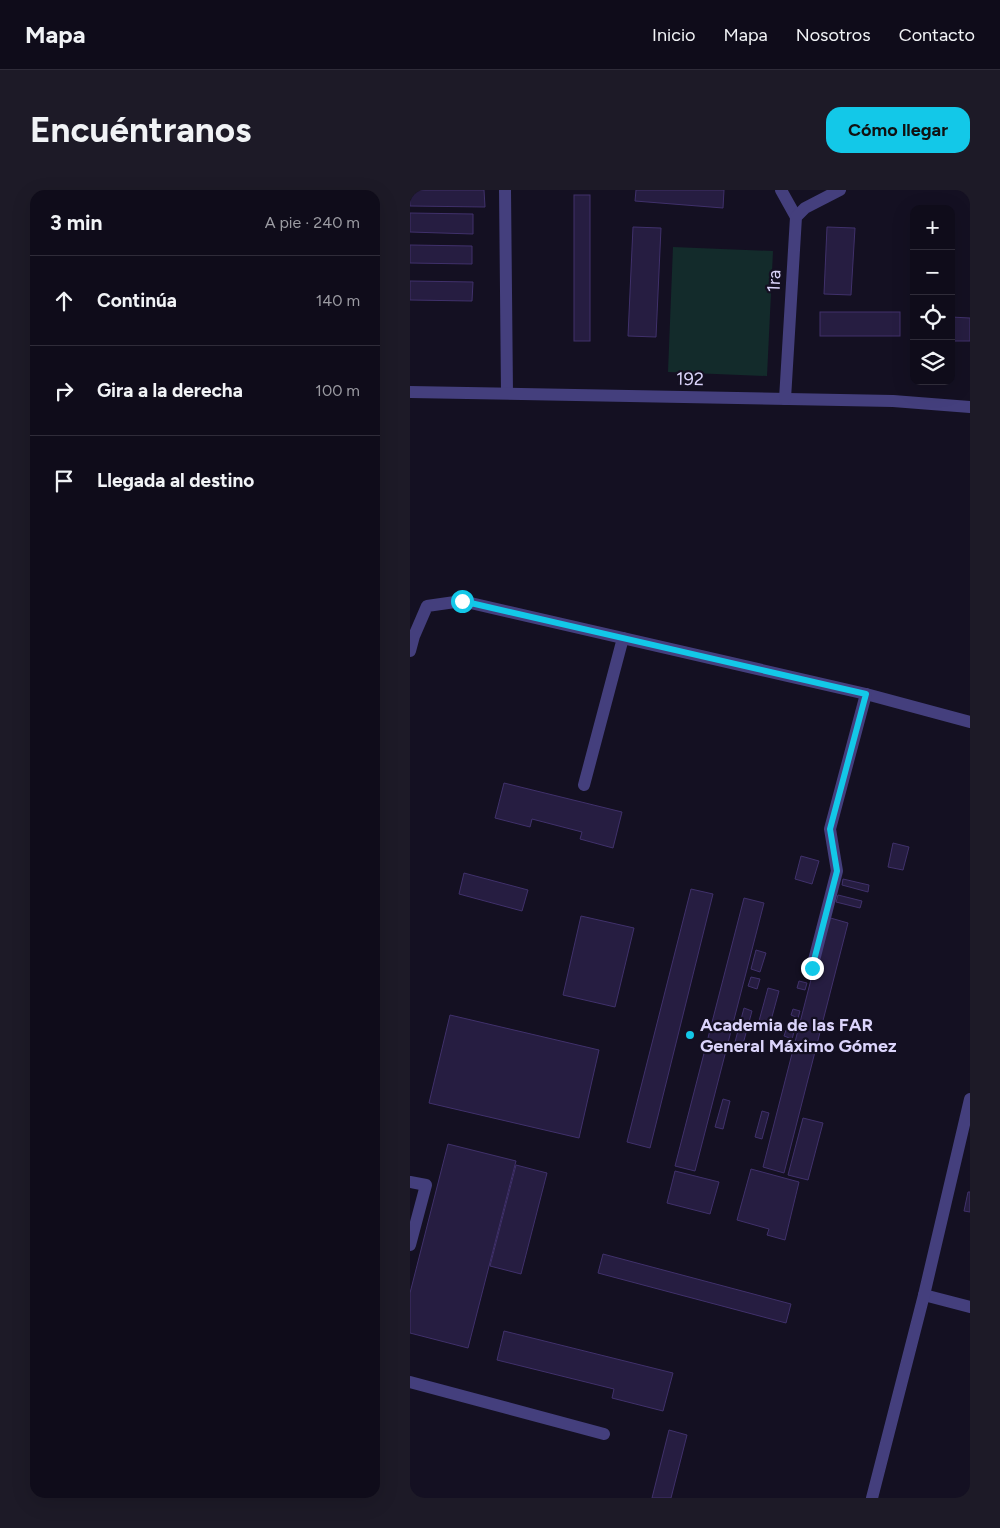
<!DOCTYPE html>
<html lang="es">
<head>
<meta charset="utf-8">
<style>
	body { margin:0; font-family:Figtree,sans-serif; background:#1d1a27; color:#f1f3f6 }
	.controls { position:absolute; right:15px; top:15px; display:grid; overflow:hidden; border-radius:10px; box-shadow:0 5px 20px #0002 }
	.controls button { width:45px; height:45px; display:grid; place-items:center; padding:0; border:0; border-bottom:1px solid #2f2c39; background:#0f0c1a; color:#f1f3f6; font:25px sans-serif }
	.stop { position:absolute; width:15px; height:15px; margin:-11px; border:4px solid #13c8e8; border-radius:50%; background:#fff }
	.stop.end { background:#13c8e8; border-color:#fff; box-shadow:0 1px 5px #0008 }
	.list { margin:0; padding:0; list-style:none }
	h2 { display:flex; justify-content:space-between; align-items:center; height:65px; margin:0; padding:0 20px; font-size:21px }
	h2 small { font-size:16px; font-weight:400; color:#9b9ba2 }
	.list li { display:grid; grid-template-columns:32px 1fr auto; gap:15px; align-items:center; box-sizing:border-box; height:90px; padding:0 20px; border-top:1px solid #2f2c39 }
	.list b { display:block; font-size:19px; white-space:nowrap }
	.list em { font-size:16px; font-style:normal; color:#9b9ba2 }
	.icon { flex:none; width:28px; height:28px; fill:none; stroke:currentColor; stroke-width:2; stroke-linecap:round; stroke-linejoin:round }
	.map { position:relative; flex:none; width:560px; height:1308px; overflow:hidden; border-radius:15px }
	header { display:flex; align-items:center; gap:30px; box-sizing:border-box; height:70px; padding:0 25px; background:#0f0c1a; border-bottom:1px solid #2f2c39 }
	header strong { font-size:24px }
	nav { display:flex; gap:28px; margin-inline-start:auto; font-size:18px }
	.intro { display:flex; align-items:center; justify-content:space-between; box-sizing:border-box; height:120px; padding:0 30px }
	h1 { margin:0; font-size:35px }
	.button { padding:12px 22px; border-radius:15px; background:#13c8e8; color:#111; font-size:18px; font-weight:700 }
	main { display:flex; gap:30px; padding:0 30px }
	aside { flex:1; background:#0f0c1a; border-radius:15px; box-shadow:0 5px 20px #0002 }
	.map>svg:first-child { display:block }
	.green { fill:#132b2b }
	.building { fill:#261d41; stroke:#40316b }
	.lines { fill:none; stroke-linecap:round; stroke-linejoin:round }
	.minor { stroke:#443f7d; stroke-width:12 }
	.route { stroke:#13c8e8; stroke-width:6 }
	.poi-dot { fill:#13c8e8; stroke:#141022; stroke-width:2 }
	.labels { text-anchor:middle; dominant-baseline:central; stroke-width:4.5; stroke-linejoin:round; paint-order:stroke }
	.street-label { font-size:18px; fill:#dbd4fb; stroke:#141022 }
	.poi-label { font-size:18px; font-weight:bold; fill:#dbd4fb; stroke:#141022; text-anchor:start }
</style>
</head>
<body>
<header>
<strong>Mapa</strong>
<nav><a>Inicio</a><a>Mapa</a><a>Nosotros</a><a>Contacto</a></nav>
</header>
<div class="intro"><h1>Encuéntranos</h1><a class="button">Cómo llegar</a></div>
<main>
<aside>
<h2>3 min<small>A pie · 240 m</small></h2>
<ul class="list">
<li><svg class="icon" aria-label="ahead" viewBox="0 0 24 24"><path d="M12 20V5M6 11l6-6 6 6"/></svg><div><b>Continúa</b></div><em>140 m</em></li>
<li><svg class="icon" aria-label="right" viewBox="0 0 24 24"><path d="M7 20v-9h11M14 6l5 5-5 5"/></svg><div><b>Gira a la derecha</b></div><em>100 m</em></li>
<li><svg class="icon" aria-label="arrive" viewBox="0 0 24 24"><path d="M6 21V4h12l-3 4 3 4H6"/></svg><div><b>Llegada al destino</b></div></li>
</ul>
</aside>
<div class="map">
<svg width="560" height="1308" viewBox="0 0 560 1308">
	<rect width="100%" height="100%" fill="#141022"/>
	<path class="green" d="M263 57 363 61 357 186 258 182Z"/>
	<g class="building">
		<path d="M0 0H74L75 17 0 16Z"/>
		<path d="M226 0H314L313 18 225 11Z"/>
		<rect x="164" y="5" width="16" height="146"/>
		<path d="M0 23 63 24V44L0 42Z"/>
		<path d="M223 37 251 38 246 147 218 146Z"/>
		<path d="M417 37 445 38 441 105 414 104Z"/>
		<path d="M0 55 62 56V74L0 73Z"/>
		<path d="M0 91 63 92 62 111 0 110Z"/>
		<rect x="410" y="122" width="80" height="24"/>
		<path d="M541 127 560 128V151H541Z"/>
		<path d="M94 593 212 622 203 658 170 649 172 642 122 629 120 637 85 628Z"/>
		<path d="M483 653 499 657 493 680 478 677Z"/>
		<path d="M391 666 409 671 402 694 385 689Z"/>
		<path d="M54 683 118 700 112 721 49 704Z"/>
		<path d="M433 689 459 695 458 702 432 695Z"/>
		<path d="M281 699 303 704 240 958 217 952Z"/>
		<path d="M428 705 452 711 450 718 426 712Z"/>
		<path d="M334 708 354 713 285 981 265 976Z"/>
		<path d="M171 726 224 738 205 817 153 805Z"/>
		<path d="M417 727 438 733 374 983 353 977Z"/>
		<path d="M346 760 356 763 350 782 341 779Z"/>
		<path d="M341 787 350 789 347 799 338 796Z"/>
		<path d="M389 791 397 793 395 800 387 798Z"/>
		<path d="M358 798 369 801 360 834 349 831Z"/>
		<path d="M334 818 342 821 333 854 325 852Z"/>
		<path d="M383 819 390 821 388 828 381 825Z"/>
		<path d="M40 825 189 860 169 948 19 913Z"/>
		<path d="M376 840 384 842 382 849 374 846Z"/>
		<path d="M373 854 380 856 378 863 371 861Z"/>
		<path d="M313 909 320 911 313 939 305 937Z"/>
		<path d="M352 921 359 923 352 949 345 947Z"/>
		<path d="M393 928 413 933 398 990 378 985Z"/>
		<path d="M38 954 106 971 58 1158 0 1143V1103Z"/>
		<path d="M106 975 137 983 111 1084 80 1076Z"/>
		<path d="M341 979 389 992 375 1050 357 1045 359 1039 327 1030Z"/>
		<path d="M265 981 309 992 300 1024 257 1013Z"/>
		<path d="M558 1002H560V1022L554 1021Z"/>
		<path d="M193 1064 381 1114 376 1133 188 1083Z"/>
		<path d="M94 1141 263 1183 253 1221 202 1208 204 1199 87 1170Z"/>
		<path d="M259 1240 277 1245 261 1308H242Z"/>
	</g>
	<g class="lines">
		<g class="minor">
			<path d="M95 0 97 203"/>
			<path d="M371 0 386 27"/>
			<path d="M0 202 483 211 560 217"/>
			<path d="M375 209 386 27 395 18 430 0"/>
			<path d="M0 461 4 446 17 416 52 411 456 504 560 532"/>
			<path d="M174 595 213 448"/>
			<path d="M402 778 427 681 420 639 456 504"/>
			<path d="M0 992 16 995 0 1055"/>
			<path d="M514 1105 560 1117"/>
			<path d="M0 1192 194 1244"/>
			<path d="M462 1308 514 1105 560 909"/>
		</g>
	</g>
	<g class="lines">
		<path class="route" d="M52 411 456 504 420 639 427 681 402 778"/>
	</g>
	<circle class="poi-dot" cx="280" cy="845" r="5"/>
	<g class="labels">
		<g class="street-label">
			<text transform="translate(364 91) rotate(-87)">1ra</text>
			<text transform="translate(280 189) rotate(1)">192</text>
		</g>
		<g class="poi-label">
			<text x="290" y="835">Academia de las FAR<tspan x="290" dy="21">General Máximo Gómez</tspan></text>
		</g>
	</g>
</svg>
<div class="controls">
<button>+</button>
<button>−</button>
<button><svg class="icon" aria-label="locate" viewBox="0 0 24 24"><circle cx="12" cy="12" r="6"/><path d="M12 2v4M12 18v4M2 12h4M18 12h4"/></svg></button>
<button><svg class="icon" aria-label="layers" viewBox="0 0 24 24"><path d="M12 4l9 5-9 5-9-5zM3 14l9 5 9-5"/></svg></button>
</div>
<div class="stop" style="left:52px;top:411px"></div>
<div class="stop end" style="left:402px;top:778px"></div>
</div>
</main>
</body>
</html>
